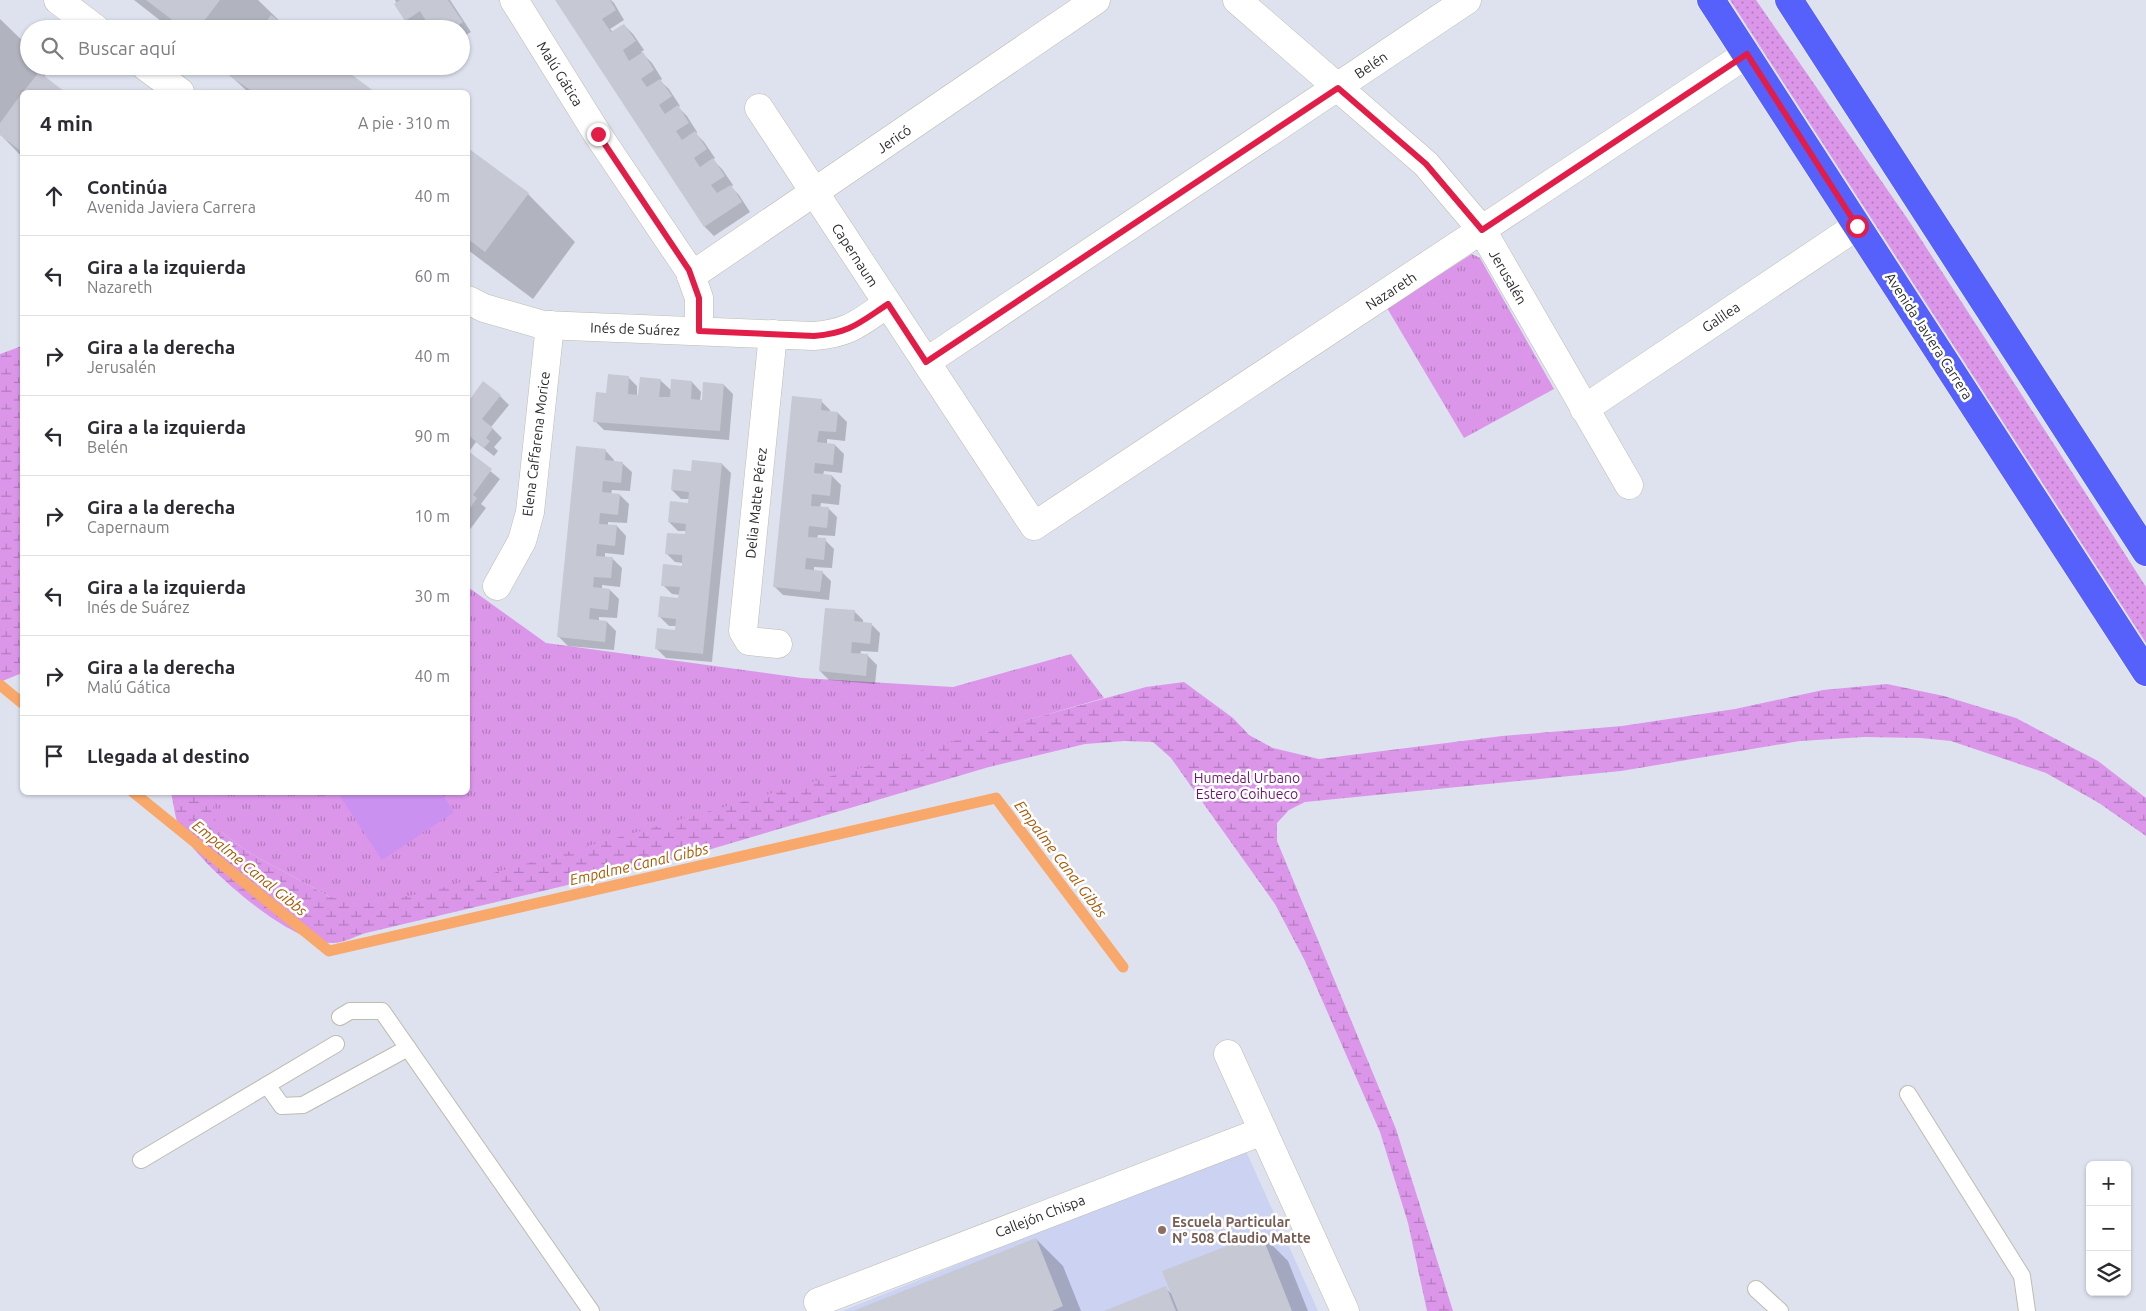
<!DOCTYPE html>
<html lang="es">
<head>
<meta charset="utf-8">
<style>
	body { margin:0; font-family:Ubuntu,sans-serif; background:#f7f7f7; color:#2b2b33 }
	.controls { position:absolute; right:15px; bottom:15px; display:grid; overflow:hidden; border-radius:8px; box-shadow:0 1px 4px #0004 }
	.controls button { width:45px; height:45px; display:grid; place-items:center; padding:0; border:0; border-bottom:1px solid #e1e1e2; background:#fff; color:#2b2b33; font:25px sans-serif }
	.stop { position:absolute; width:15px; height:15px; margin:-11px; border:4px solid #e11d48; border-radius:50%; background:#fff }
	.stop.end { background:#e11d48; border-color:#fff; box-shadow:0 1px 5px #0008 }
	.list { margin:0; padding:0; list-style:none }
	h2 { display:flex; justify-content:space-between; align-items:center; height:65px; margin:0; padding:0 20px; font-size:21px }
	h2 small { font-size:16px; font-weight:400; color:#7c7c81 }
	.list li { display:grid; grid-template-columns:32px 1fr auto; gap:15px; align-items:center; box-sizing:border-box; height:80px; padding:0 20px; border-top:1px solid #e1e1e2 }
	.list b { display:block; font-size:19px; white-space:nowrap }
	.list p { margin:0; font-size:16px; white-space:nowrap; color:#7c7c81 }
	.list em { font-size:16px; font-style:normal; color:#7c7c81 }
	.icon { flex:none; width:28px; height:28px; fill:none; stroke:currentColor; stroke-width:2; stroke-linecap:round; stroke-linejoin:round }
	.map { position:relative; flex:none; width:2146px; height:1311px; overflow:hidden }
	.search { position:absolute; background:#fff; box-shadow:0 1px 4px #0004; left:20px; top:20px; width:450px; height:55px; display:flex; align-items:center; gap:12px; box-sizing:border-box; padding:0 18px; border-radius:28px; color:#7c7c81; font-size:19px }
	.panel { position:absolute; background:#fff; box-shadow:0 1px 4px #0004; left:20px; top:90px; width:450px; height:705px; border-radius:8px }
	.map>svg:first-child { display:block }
	.education { fill:#ccd2f1 }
	.grass { fill:url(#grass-dots) }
	.wetland { fill:url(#wetland-marsh) }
	.park { fill:url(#park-tufts) }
	.pitch { fill:#cb91f1 }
	.shadow { fill:#0003 }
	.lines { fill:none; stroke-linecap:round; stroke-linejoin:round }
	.stream { stroke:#f7a86a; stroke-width:11 }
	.building { fill:#c6c8d4 }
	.lane-casing { stroke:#bdbcae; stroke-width:18 }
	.street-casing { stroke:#bdbcae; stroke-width:29 }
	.primary-casing { stroke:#fff; stroke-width:29 }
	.lane { stroke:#fff; stroke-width:16 }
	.street { stroke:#fff; stroke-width:28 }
	.primary { stroke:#5660fb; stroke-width:28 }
	.route { stroke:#e11d48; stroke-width:6 }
	.education-dot { fill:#8d6e63; stroke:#fff; stroke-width:2 }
	.labels { text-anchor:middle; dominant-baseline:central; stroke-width:5; stroke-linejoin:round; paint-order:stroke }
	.street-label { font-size:14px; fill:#2c2c2c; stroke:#fff }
	.park-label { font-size:14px; fill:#6d1570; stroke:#fff }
	.education-label { font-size:14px; font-weight:bold; fill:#785e54; stroke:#fff; text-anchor:start }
	.water-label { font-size:15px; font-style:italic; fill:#a85904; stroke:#fff }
</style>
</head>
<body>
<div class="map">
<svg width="2146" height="1311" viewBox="0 0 2146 1311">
	<defs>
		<pattern id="grass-dots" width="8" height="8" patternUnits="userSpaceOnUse" patternTransform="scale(1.25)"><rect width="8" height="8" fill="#db96e9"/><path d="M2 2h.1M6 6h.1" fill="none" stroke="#b27bbd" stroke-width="1.8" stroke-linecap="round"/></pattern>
		<pattern id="wetland-marsh" width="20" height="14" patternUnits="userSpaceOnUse" patternTransform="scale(1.25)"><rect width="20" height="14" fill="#db96e9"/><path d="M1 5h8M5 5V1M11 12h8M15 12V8" fill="none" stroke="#b27bbd"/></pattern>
		<pattern id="park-tufts" width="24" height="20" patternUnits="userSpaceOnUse" patternTransform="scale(1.25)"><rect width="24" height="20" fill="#db96e9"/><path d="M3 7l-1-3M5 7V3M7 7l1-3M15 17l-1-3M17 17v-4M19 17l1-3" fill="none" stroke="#b27bbd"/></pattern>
	</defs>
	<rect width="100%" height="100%" fill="#dee2ef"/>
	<path class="education" d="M1245 1149 1318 1311H842Z"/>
	<path class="grass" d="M1730 0H1756L1909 221 2116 540 2146 587V643Z"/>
	<g class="wetland">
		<path d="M22 346V673L0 682V354Z"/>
		<path d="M1184 682 1233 718 1249 735 1273 748 1319 759 1502 736 1622 726 1735 709 1823 690 1887 684 1944 696 2016 718 2098 761 2146 798V836L2099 803 2046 773 1951 741 1920 738 1864 737 1800 741 1621 771 1305 802 1289 810 1277 823V841L1396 1129 1453 1311H1427L1408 1223 1380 1132 1305 961 1275 904 1171 758 1153 742 1125 741 1085 744 989 767 681 858 366 933C356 936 343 943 333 943 291 945 204 868 182 833 175 822 174 805 171 793H212L219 830 248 852 330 897 876 762 1146 687Z"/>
	</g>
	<g class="park">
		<path d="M1472 254 1480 258 1554 389 1464 438 1387 308Z"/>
		<path d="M468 587 546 643 802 678 953 687 1071 654 1104 698 424 893 366 903 330 897 248 852 219 830 214 816 212 793 468 792Z"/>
	</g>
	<path class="pitch" d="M338 793H441L454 812 382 860Z"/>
	<g class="shadow">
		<path d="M134 0H258L288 29H171Z"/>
		<path d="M395 0H450L471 32 461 38V29H414L406 21Z"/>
		<path d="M557 0H611L614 3 624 20 610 29 613 32 624 25 633 34 644 50 641 52 652 63 662 79 660 81 669 89 680 106 678 107 687 116 697 132 696 134 704 142 715 158 713 160 722 169 733 185 731 187 739 195 750 212 714 236 705 227Z"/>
		<path d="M0 19 29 47V66H48L44 78 63 92H22V157L0 134Z"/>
		<path d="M220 66H338L373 92H248Z"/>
		<path d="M468 149 528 194 575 242 533 299 468 250Z"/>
		<path d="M628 377 637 386V396L660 380 672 391 692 382 701 392 700 401 703 402 724 385 733 394 729 440 604 430 595 421 607 394Z"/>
		<path d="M468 395 471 399 500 396 509 405 491 427 502 438 494 447 498 451 494 456 476 442 468 453 500 479 481 504 486 508 468 532Z"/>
		<path d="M821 401 830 410V412L838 413 847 422 845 441 827 439V444L835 445 844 454 842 473 824 471 823 475 832 476 841 485 839 505 821 503 820 508H828L837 517 835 536 818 535 817 539 825 540 834 549 832 568 814 567V571L822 572 831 581 829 600 783 595 774 586Z"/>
		<path d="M605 450 614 460V462L622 463 632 472 630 491 612 490 611 494 620 495 629 504 627 523 608 522V526H617L626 536 624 555 605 553V558L613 559 622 568 620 587 602 585V589L610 590 619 599 617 618 599 617V621L607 622 616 631 614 650 568 646 559 637Z"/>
		<path d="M722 464 731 473 712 662 666 658 657 649 676 631 677 626H669L659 616 679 599 680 595 672 594 663 585 683 568V563L675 562 666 553 686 536V531H678L669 522 689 504V499H681L672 490 693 472Z"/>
		<path d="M854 611 863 620V623L871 624 880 633 878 652 861 651 860 655 868 656 877 665 875 684 829 680 820 671Z"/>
		<path d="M1261 1234 1288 1261 1308 1311H1107L1165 1288 1173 1295Z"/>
		<path d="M1036 1239 1063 1266 1081 1311H856Z"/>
	</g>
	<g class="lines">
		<g class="stream">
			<path d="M0 685 22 703"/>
			<path d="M133 792 329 951 996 798 1123 967"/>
		</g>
	</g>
	<g class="building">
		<path d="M146 0H220L198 29H184Z"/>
		<path d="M400 0H448L463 22 453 29H415L426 21 420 11 405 21 394 4Z"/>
		<path d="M555 0H610L616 10 602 19 611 32 624 24 636 41 623 50 629 61 643 52 654 70 641 79 647 87 660 79 672 96 659 105 665 114 678 105 689 123 676 131 682 140 695 131 707 149 694 158 700 167 713 158 725 176 711 185 717 193 731 185 742 202 704 227Z"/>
		<path d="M271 15 290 29H261Z"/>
		<path d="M233 66H340L375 92H253L227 74Z"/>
		<path d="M39 72 65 92H23Z"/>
		<path d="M22 93V152L0 135V123Z"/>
		<path d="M468 148 529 193 485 252 468 239Z"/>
		<path d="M608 374 629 376 628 394 638 395 640 377 661 379 659 397H670L671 379 692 381 691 399 702 400 703 382 724 384 720 431 593 422 596 392 606 393Z"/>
		<path d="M483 381 501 395 482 419 493 428 486 438 490 441 484 448 468 435V402Z"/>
		<path d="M792 396 822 399 821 410 838 412 836 432 819 431 817 442 835 444 833 465 815 463 814 473 832 475 830 496 812 494 811 506 829 507 827 528 809 526 808 537 826 538 824 560 806 558 805 569 823 571 820 592 773 587Z"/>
		<path d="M576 446 606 449 605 460 623 462 621 483 603 481 602 492 620 494 618 515 600 513 599 524 617 525 615 546 597 544 596 556 613 557 611 578 594 577 593 587 610 589 608 610 590 608 589 619 607 621 605 642 557 637Z"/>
		<path d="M468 451 492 469 473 495 477 498 468 511Z"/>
		<path d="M692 460 722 463 703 654 655 649 657 628 675 630 676 619 658 617 660 596 678 598 680 587 661 586 663 564 682 566V555L665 554 667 533 685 534 686 524 668 522 670 501 688 503 689 492 671 490 673 469 691 471Z"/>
		<path d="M825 608 855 610 854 621 872 623 870 644 852 642 851 653 868 654 866 676 819 671Z"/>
		<path d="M1261 1233 1292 1311H1178L1162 1271Z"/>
		<path d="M1036 1238 1063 1306 1052 1311H853Z"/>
		<path d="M1166 1286 1176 1311H1104Z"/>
	</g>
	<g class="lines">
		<g class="lane-casing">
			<g id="lane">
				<path d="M340 1017 350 1011H382L591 1311"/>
				<path d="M267 1085 282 1106 303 1105 408 1048"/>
				<path d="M1908 1094 2022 1276 2027 1311"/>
				<path d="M141 1160 336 1044"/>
				<path d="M1756 1289 1780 1311"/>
			</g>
		</g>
		<g class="street-casing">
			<g id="street">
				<path d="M58 0 96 29"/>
				<path d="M514 0 598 135 689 270 699 298V331"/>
				<path d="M1237 0 1426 164 1482 230 1629 485"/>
				<path d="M145 66 180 92"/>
				<path d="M759 108 1034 526 1747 54"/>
				<path d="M691 276 1096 0"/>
				<path d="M468 300 484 308 543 325 814 336C850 333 859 323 887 304"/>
				<path d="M773 334 743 631 749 641 778 644"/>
				<path d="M926 362 1467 0"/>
				<path d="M1584 409 1857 226"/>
				<path d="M497 586 522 541 530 512 550 325"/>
				<path d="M1228 1054 1345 1311"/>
				<path d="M818 1302 1263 1131"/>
			</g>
		</g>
		<g class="primary-casing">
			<g id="primary">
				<path d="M1711 0 2146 672"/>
				<path d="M1789 0 2146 552"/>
			</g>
		</g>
		<use href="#lane" class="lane"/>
		<use href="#street" class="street"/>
		<use href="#primary" class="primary"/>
	</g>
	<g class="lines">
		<path class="route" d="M598 134 689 270 699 298V331L814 336C850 333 859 323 888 304L926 362 1338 88 1426 164 1482 230 1747 54 1857 226"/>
	</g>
	<circle class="education-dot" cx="1162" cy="1230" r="5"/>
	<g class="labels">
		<g class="street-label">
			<text transform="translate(1371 65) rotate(-34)">Belén</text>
			<text transform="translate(560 74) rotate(58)">Malú Gática</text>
			<text transform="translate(894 139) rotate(-35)">Jericó</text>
			<text transform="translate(855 255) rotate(57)">Capernaum</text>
			<text transform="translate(1508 277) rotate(60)">Jerusalén</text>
			<text transform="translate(1391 291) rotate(-33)">Nazareth</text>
			<text transform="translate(1721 317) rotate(-34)">Galilea</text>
			<text transform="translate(635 329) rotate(2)">Inés de Suárez</text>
			<text transform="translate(1929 336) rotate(57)">Avenida Javiera Carrera</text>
			<text transform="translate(536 444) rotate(-83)">Elena Caffarena Morice</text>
			<text transform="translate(756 503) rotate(-84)">Delia Matte Pérez</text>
			<text transform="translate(1040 1216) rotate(-21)">Callejón Chispa</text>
		</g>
		<g class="park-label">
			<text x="1247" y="778">Humedal Urbano<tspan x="1247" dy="16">Estero Coihueco</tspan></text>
		</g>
		<g class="education-label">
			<text x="1172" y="1222">Escuela Particular<tspan x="1172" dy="16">N° 508 Claudio Matte</tspan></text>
		</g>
		<g class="water-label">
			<text transform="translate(1061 859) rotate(53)">Empalme Canal Gibbs</text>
			<text transform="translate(639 864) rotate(-13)">Empalme Canal Gibbs</text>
			<text transform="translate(250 868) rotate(39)">Empalme Canal Gibbs</text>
		</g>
	</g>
</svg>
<div class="controls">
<button>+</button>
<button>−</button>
<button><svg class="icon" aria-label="layers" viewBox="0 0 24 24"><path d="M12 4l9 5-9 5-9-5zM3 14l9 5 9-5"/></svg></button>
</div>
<div class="stop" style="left:1857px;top:226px"></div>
<div class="stop end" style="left:598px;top:134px"></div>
<div class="search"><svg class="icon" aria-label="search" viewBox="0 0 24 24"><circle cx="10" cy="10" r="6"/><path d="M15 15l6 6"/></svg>Buscar aquí</div>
<section class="panel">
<h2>4 min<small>A pie · 310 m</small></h2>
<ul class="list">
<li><svg class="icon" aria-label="ahead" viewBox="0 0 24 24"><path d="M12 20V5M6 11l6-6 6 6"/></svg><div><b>Continúa</b><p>Avenida Javiera Carrera</p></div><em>40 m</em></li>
<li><svg class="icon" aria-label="left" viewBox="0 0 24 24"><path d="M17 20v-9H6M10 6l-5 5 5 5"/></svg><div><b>Gira a la izquierda</b><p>Nazareth</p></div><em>60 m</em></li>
<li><svg class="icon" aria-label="right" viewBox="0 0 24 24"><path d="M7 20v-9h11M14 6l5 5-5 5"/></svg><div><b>Gira a la derecha</b><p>Jerusalén</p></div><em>40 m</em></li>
<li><svg class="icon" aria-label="left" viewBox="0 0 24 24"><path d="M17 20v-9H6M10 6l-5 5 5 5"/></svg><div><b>Gira a la izquierda</b><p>Belén</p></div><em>90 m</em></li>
<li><svg class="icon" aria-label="right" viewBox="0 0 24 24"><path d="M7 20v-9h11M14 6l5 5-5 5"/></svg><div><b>Gira a la derecha</b><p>Capernaum</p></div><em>10 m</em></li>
<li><svg class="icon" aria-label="left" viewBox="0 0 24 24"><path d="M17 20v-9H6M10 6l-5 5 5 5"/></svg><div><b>Gira a la izquierda</b><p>Inés de Suárez</p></div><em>30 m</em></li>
<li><svg class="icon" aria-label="right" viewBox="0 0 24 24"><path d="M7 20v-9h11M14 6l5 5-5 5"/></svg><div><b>Gira a la derecha</b><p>Malú Gática</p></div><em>40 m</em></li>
<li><svg class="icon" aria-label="arrive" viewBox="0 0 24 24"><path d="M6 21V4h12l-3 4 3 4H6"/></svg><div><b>Llegada al destino</b></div></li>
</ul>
</section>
</div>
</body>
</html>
